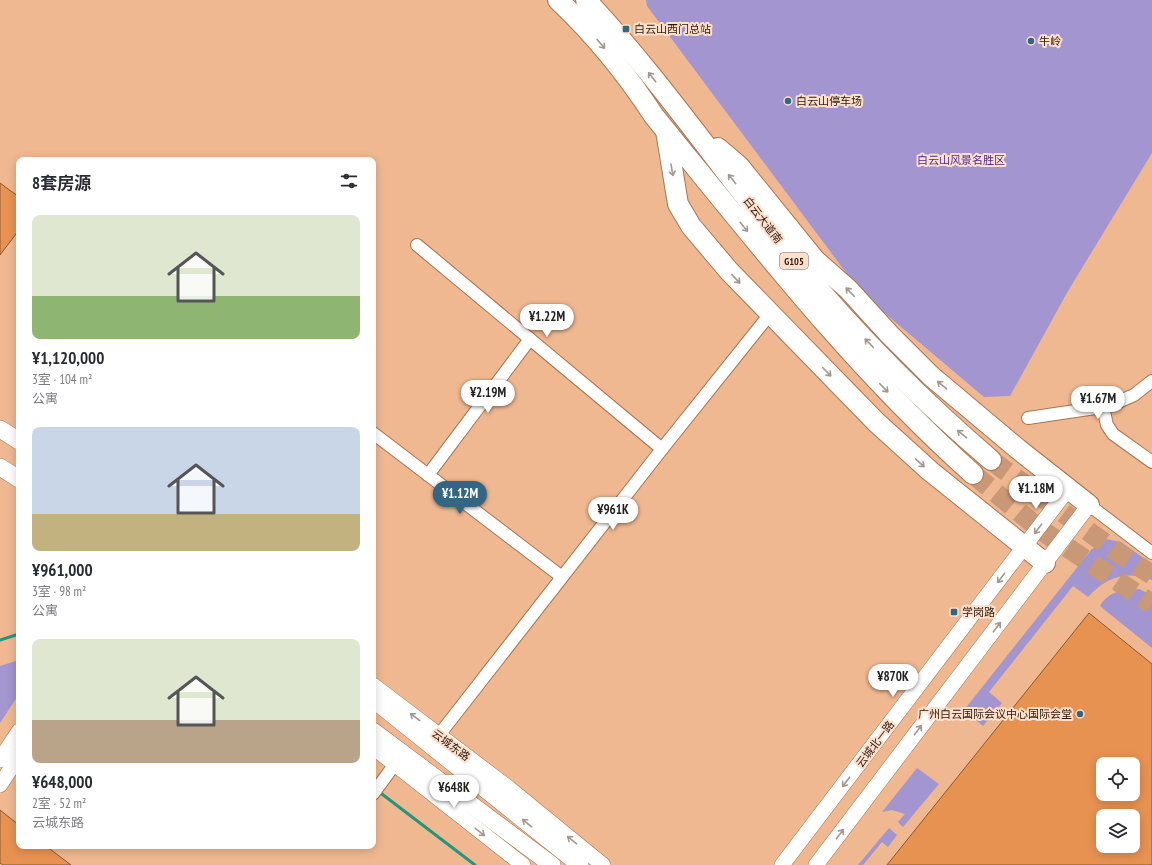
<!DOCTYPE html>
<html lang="zh">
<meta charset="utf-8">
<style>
body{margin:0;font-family:"PT Sans Narrow","Noto Sans SC",sans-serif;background:#f7f7f7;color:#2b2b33;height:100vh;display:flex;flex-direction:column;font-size:15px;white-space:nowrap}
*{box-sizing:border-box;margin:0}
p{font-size:13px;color:#7c7c81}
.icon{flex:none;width:22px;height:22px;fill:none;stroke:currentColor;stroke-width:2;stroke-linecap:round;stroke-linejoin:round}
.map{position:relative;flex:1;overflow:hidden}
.side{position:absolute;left:16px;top:157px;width:360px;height:692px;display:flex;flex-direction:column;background:#fff;border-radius:8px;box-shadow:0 2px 10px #0003}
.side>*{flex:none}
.tools{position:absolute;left:1096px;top:757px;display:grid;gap:8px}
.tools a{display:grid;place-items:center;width:44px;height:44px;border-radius:8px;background:#fff;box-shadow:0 2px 10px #0003;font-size:20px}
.price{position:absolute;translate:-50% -34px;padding:0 9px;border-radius:14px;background:#fff;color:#222;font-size:13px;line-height:26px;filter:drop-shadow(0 1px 2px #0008)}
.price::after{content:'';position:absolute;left:50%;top:24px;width:12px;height:9px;margin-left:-6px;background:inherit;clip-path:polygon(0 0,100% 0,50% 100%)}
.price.current{background:#326682;color:#fff}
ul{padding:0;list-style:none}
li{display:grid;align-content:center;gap:8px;height:212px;padding:0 16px}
li span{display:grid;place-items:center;height:124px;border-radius:8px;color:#555}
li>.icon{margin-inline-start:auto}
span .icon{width:72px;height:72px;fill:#fffc;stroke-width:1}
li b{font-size:17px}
h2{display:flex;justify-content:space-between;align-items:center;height:48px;padding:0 16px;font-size:17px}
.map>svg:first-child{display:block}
.green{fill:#a395cf}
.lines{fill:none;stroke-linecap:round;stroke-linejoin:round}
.stream{stroke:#24967f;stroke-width:3}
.building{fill:#e89252;stroke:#895834;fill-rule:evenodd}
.trunk-tunnel{stroke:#c99876;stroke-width:20;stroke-dasharray:20 10;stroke-linecap:butt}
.minor-casing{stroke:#a97551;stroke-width:14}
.tertiary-casing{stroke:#a97551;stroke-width:16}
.secondary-casing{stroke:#a97551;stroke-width:18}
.trunk-casing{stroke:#a97551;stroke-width:22}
.minor{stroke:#fff;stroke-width:12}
.tertiary{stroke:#fff;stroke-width:15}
.secondary{stroke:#fff;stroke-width:17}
.trunk{stroke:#fff;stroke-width:20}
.oneway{stroke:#a19891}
.poi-dot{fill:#326682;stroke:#fcdfcc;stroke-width:1.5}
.labels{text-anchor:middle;stroke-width:4;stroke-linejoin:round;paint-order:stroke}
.shield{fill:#fcdfcc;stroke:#6c5544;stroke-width:1}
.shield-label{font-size:10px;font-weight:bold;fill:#2e1a0a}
.poi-label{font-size:11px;fill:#2e1a0a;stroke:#fcdfcc;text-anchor:start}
.park-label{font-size:11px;fill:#512991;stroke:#fcdfcc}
.street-label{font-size:11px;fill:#2e1a0a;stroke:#fcdfcc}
</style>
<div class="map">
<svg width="1152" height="865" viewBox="0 0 1152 865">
<rect width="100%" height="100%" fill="#f0b891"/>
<!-- green -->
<g class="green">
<polygon points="646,0 1152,0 1152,153 1068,291 1010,396 984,397 862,294 647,6"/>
<path d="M1106 539 1121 542 1152 564V580C1125 570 1107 577 1088 597L1073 586 989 692 1002 703 983 726 964 710 1091 550Z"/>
<path d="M1139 589 1152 595V648L1100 606C1108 591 1123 590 1139 589Z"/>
<polygon points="19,660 19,694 0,723 0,666"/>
<polygon points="917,768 939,784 903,827 898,822 905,814 892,810 882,812"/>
<polygon points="889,828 897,835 888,847 882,842 863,865 858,865"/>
</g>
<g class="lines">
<!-- stream -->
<g class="stream">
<polyline points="0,640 19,634"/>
<polyline points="378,791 475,865"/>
</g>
</g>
<!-- building -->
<g class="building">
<polygon points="0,183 19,197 19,230 0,255"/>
<path d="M1089 613 1152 664V865H887ZM1103 764H1133V794H1103ZM1103 816H1133V846H1103Z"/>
<polygon points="0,810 19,825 19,846 46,846 71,865 3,865 0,863"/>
</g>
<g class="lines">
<!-- trunk-tunnel -->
<g class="trunk-tunnel">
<polyline points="991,460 1114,550 1152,575"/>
<polyline points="973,474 1041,530 1152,604"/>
</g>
<!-- minor casing -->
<g class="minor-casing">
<g id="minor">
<polyline points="417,245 662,449"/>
<polyline points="1103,407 1107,425 1113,434 1152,462"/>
<polyline points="1028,418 1109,406 1134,395 1152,381"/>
<polyline points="373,433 562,577"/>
<polyline points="428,475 530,339"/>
<polyline points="1089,505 1152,553"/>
<polyline points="439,735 662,449 770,314"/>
<polyline points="373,794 395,764"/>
</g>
</g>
<!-- tertiary casing -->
<g class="tertiary-casing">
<g id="tertiary">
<polyline points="373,685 510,789 603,865"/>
<polyline points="373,747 523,865"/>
<polyline points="0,760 19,731"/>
<polyline points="0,785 19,756"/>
<polyline points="782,865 1068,489"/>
<polyline points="816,865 1089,505"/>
</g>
</g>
<!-- secondary casing -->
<g class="secondary-casing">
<g id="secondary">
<polyline points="0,429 19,441"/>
<polyline points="0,467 19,479"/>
<polyline points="373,699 580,865"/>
<polyline points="373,731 552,865"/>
</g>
</g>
<!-- trunk casing -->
<g class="trunk-casing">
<g id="trunk">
<path d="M558 0C595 35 626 73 654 116 755 240 853 367 973 474"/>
<path d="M586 0C646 64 697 135 751 204 766 224 781 245 798 265 857 335 922 401 991 460"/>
<polyline points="666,131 678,204 691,226 729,271 876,422 930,471 1045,563"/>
<polyline points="718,148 739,166 815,260 848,289 889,334 931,376 1018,449 1089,505"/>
</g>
</g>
<!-- minor -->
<use href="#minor" class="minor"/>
<!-- tertiary -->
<use href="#tertiary" class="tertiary"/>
<!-- secondary -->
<use href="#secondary" class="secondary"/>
<!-- trunk -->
<use href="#trunk" class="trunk"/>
</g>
<!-- one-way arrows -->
<defs><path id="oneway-shaft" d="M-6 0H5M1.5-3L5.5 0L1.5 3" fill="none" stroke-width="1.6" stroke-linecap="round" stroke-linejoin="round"/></defs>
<g class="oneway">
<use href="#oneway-shaft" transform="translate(601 44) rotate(50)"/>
<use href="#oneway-shaft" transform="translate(652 77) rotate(-128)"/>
<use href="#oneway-shaft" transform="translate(672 170) rotate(80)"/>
<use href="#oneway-shaft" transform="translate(732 179) rotate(-128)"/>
<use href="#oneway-shaft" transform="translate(744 227) rotate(51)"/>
<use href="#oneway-shaft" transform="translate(736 279) rotate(47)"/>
<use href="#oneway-shaft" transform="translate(850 292) rotate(-134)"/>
<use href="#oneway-shaft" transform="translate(869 343) rotate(-134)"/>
<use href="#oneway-shaft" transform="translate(827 372) rotate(46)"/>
<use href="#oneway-shaft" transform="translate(942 385) rotate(-140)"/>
<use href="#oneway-shaft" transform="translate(884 388) rotate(46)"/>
<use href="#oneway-shaft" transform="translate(962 434) rotate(-140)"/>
<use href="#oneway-shaft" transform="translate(920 463) rotate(43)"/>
<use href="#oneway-shaft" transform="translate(1038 529) rotate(127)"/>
<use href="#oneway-shaft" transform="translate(1001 578) rotate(127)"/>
<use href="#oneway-shaft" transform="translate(997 627) rotate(-53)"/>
<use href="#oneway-shaft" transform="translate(415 717) rotate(-143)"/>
<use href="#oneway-shaft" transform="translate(918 730) rotate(-53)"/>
<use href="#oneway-shaft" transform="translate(846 782) rotate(127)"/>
<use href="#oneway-shaft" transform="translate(527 823) rotate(-141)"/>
<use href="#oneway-shaft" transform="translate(480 832) rotate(38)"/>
<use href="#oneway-shaft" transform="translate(840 834) rotate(-53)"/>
<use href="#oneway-shaft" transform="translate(572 840) rotate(-141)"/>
</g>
<!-- markers -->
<g class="poi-dot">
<rect x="622" y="25" width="8" height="8" rx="2"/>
<circle cx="1031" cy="41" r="4"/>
<circle cx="788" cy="101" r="4"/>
<rect x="950" y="608" width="8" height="8" rx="2"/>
<circle cx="1080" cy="714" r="4"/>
</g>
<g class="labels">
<!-- shield labels -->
<rect class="shield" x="780" y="253" width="28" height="16" rx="3"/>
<g class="shield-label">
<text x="794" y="265">G105</text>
</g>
<!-- poi labels -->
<g class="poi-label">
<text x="634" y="33">白云山西门总站</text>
<text x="1039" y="45">牛岭</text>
<text x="796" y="105">白云山停车场</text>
<text x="962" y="616">学岗路</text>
<text x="1072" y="718" text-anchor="end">广州白云国际会议中心国际会堂</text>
</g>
<!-- park labels -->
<g class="park-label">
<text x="961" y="164">白云山风景名胜区</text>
</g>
<!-- street labels -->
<g class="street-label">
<text transform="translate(763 220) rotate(52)" y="4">白云大道南</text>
<text transform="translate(875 744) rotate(-53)" y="4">云城北一路</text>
<text transform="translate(451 745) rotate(37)" y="4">云城东路</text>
</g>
</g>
</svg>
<div class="tools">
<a><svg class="icon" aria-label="locate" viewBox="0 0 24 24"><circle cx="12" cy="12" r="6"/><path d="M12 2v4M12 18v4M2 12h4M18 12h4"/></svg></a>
<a><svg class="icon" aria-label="layers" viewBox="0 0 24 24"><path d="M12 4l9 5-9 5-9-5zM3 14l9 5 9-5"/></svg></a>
</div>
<b class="price" style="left:547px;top:338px">¥1.22M</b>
<b class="price" style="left:488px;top:414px">¥2.19M</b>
<b class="price" style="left:1098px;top:420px">¥1.67M</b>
<b class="price" style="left:1036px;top:510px">¥1.18M</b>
<b class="price current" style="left:460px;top:515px">¥1.12M</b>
<b class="price" style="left:613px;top:531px">¥961K</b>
<b class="price" style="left:893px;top:698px">¥870K</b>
<b class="price" style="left:454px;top:809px">¥648K</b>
<section class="side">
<h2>8套房源<svg class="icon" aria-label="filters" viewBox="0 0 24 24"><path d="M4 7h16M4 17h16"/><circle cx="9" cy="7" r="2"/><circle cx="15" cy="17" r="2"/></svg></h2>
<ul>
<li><span style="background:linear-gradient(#dfe7d0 65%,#8fb573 0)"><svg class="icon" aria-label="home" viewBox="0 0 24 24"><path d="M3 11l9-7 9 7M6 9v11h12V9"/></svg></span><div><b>¥1,120,000</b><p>3室 · 104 m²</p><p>公寓</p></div></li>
<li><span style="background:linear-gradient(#c9d6e8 70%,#c2b280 0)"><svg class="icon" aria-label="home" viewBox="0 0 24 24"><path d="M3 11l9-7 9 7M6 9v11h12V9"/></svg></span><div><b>¥961,000</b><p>3室 · 98 m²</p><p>公寓</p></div></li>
<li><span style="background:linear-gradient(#dfe7d0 65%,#b9a48a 0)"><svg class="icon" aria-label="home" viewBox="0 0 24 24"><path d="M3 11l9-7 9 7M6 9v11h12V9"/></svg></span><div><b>¥648,000</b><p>2室 · 52 m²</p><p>云城东路</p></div></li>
</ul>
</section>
</div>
